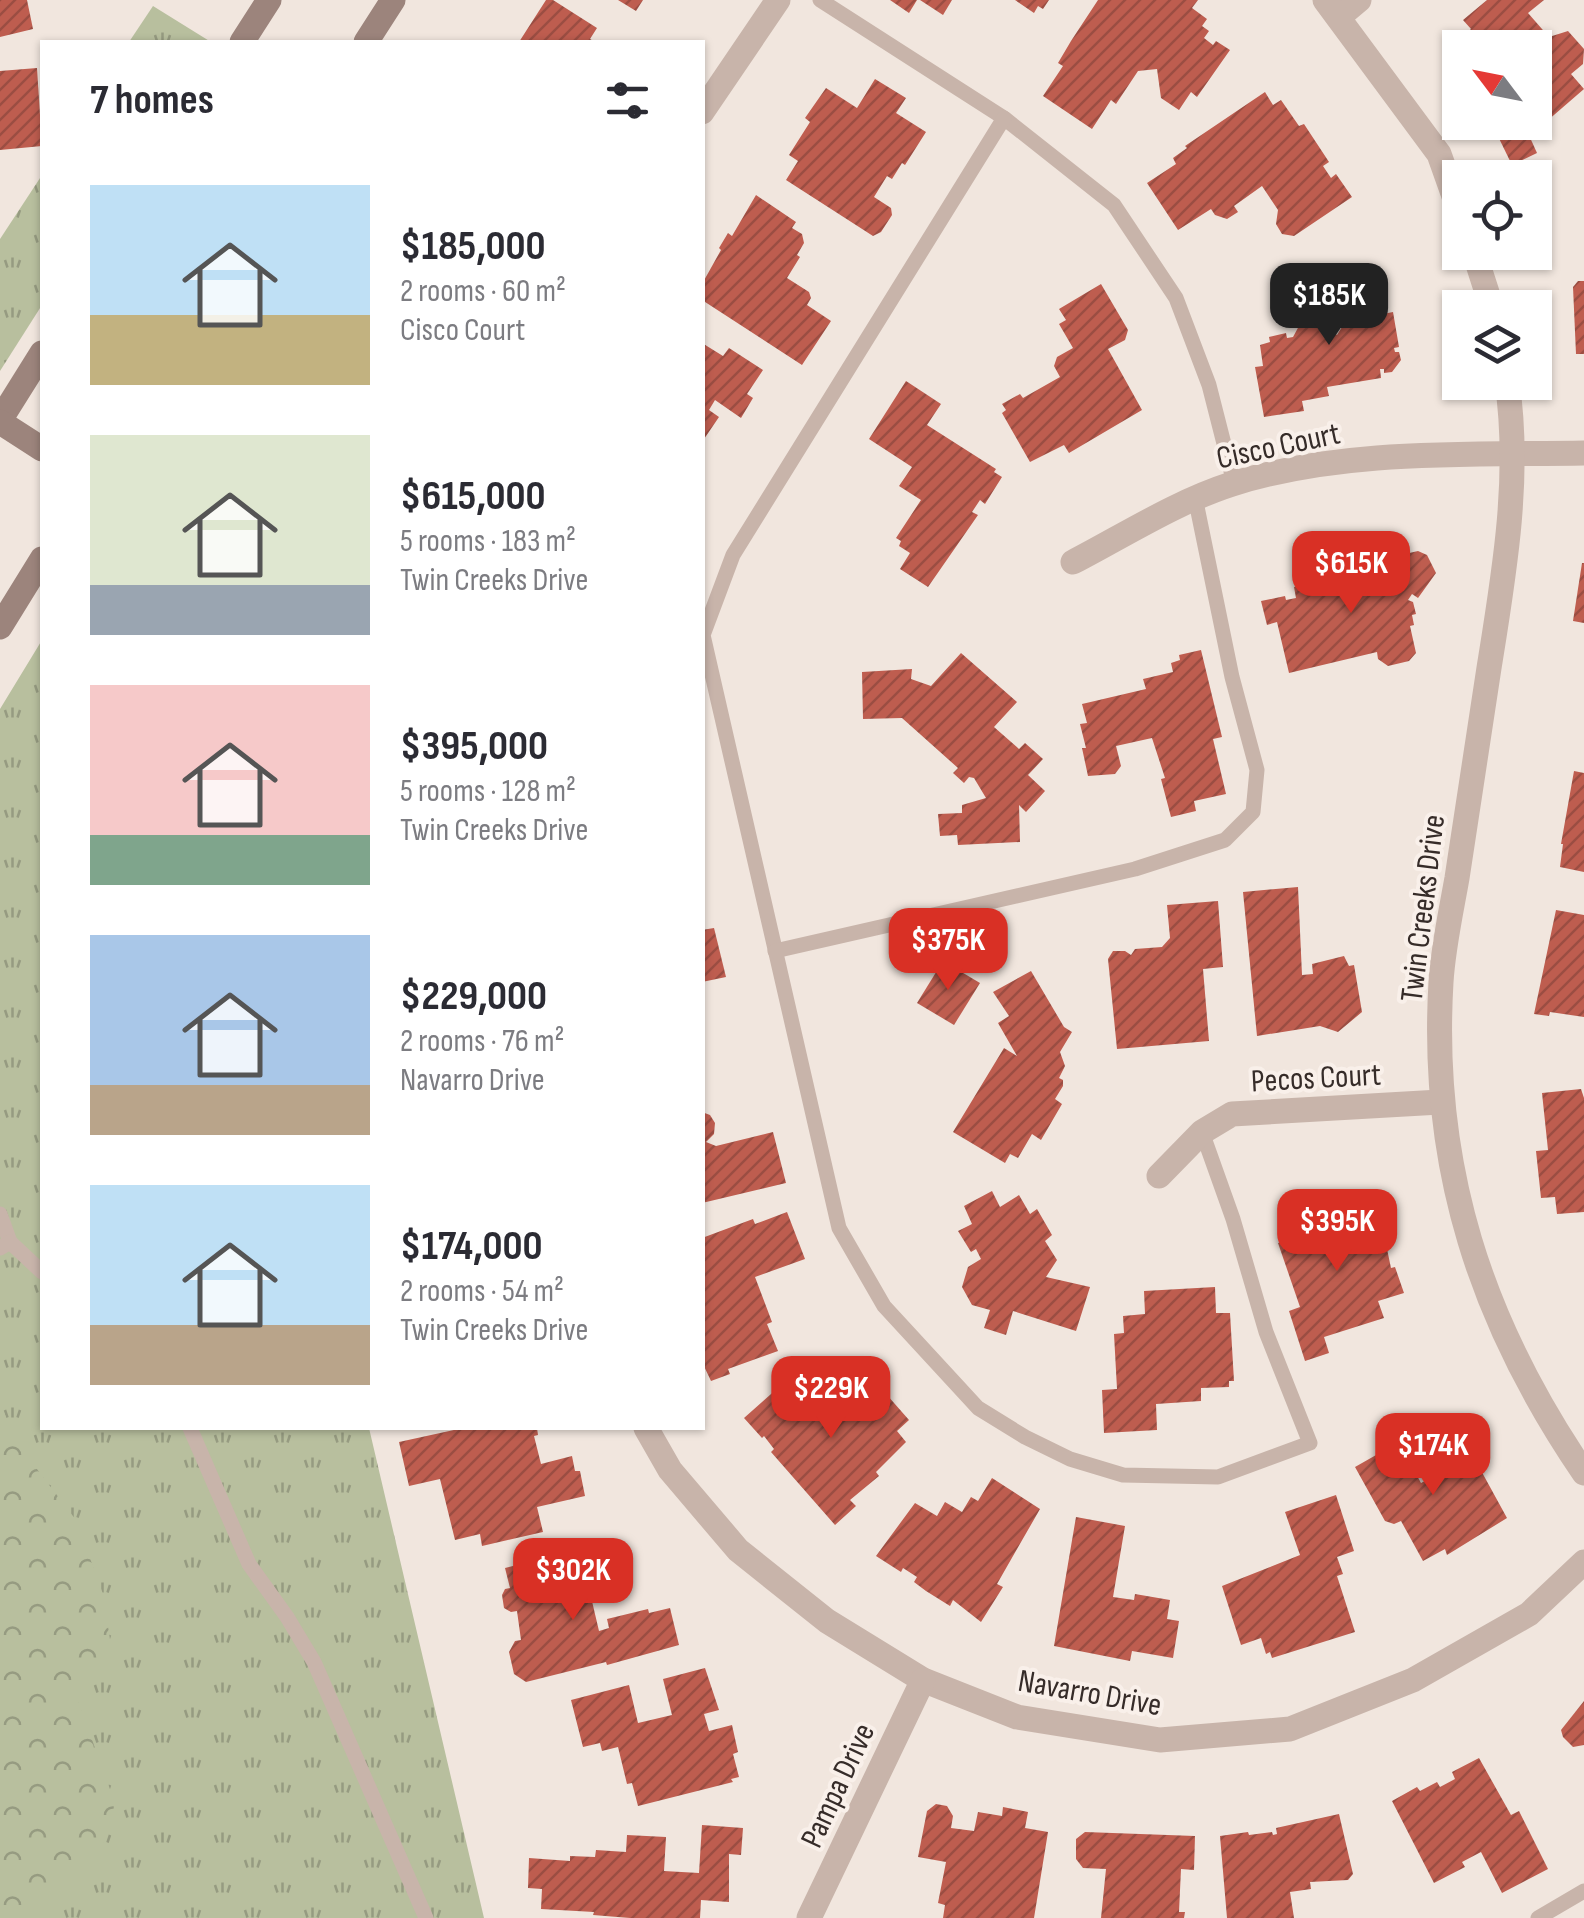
<!DOCTYPE html>
<meta charset="utf-8">
<style>
body{margin:0;font-family:"Sofia Sans Condensed",sans-serif;background:#f7f7f7;color:#2b2b33;height:100vh;display:flex;flex-direction:column;font-size:38px;white-space:nowrap}
*{box-sizing:border-box;margin:0}
p{font-size:32px;color:#7c7c81}
.icon{flex:none;width:55px;height:55px;fill:none;stroke:currentColor;stroke-width:2;stroke-linecap:round;stroke-linejoin:round}
.map{position:relative;flex:1;overflow:hidden}
.side{position:absolute;left:40px;top:40px;width:665px;height:1390px;display:flex;flex-direction:column;background:#fff;border-radius:0px;box-shadow:0 2px 8px #0004}
.side>*{flex:none}
.needle{width:65px;rotate:302deg}
.fabs{position:absolute;left:1442px;top:30px;display:grid;gap:20px}
.fabs a{display:grid;place-items:center;width:110px;height:110px;border-radius:0px;background:#fff;box-shadow:0 2px 8px #0004;font-size:50px}
.price{position:absolute;translate:-50% -85px;padding:0 22px;border-radius:20px;background:#d93025;color:#fff;font-size:32px;line-height:65px;filter:drop-shadow(0 2px 5px #0008)}
.price::after{content:'';position:absolute;left:50%;top:60px;width:30px;height:22px;margin-left:-15px;background:inherit;clip-path:polygon(0 0,100% 0,50% 100%)}
.price.selected{background:#222;color:#fff}
ul{padding:0;list-style:none}
li{display:flex;align-items:center;gap:30px;height:250px;padding:0 50px}
li span{display:grid;place-items:center;flex:none;width:280px;height:200px;border-radius:0px;color:#555}
li>.icon{margin-inline-start:auto}
span .icon{width:120px;height:120px;fill:#fffc;stroke-width:1}
li b{font-size:42px}
h2{display:flex;justify-content:space-between;align-items:center;height:120px;padding:0 50px;font-size:42px}
.map>svg:first-child{display:block}
.grass{fill:url(#grass-tufts)}
.forest{fill:url(#forest-crowns)}
.building{fill:url(#building-hatch)}
.lines{fill:none;stroke-linecap:round;stroke-linejoin:round}
.service{stroke:#c8b4aa;stroke-width:15}
.minor{stroke:#c8b4aa;stroke-width:25}
.tertiary{stroke:#c8b4aa;stroke-width:25}
.secondary{stroke:#9c847c;stroke-width:25}
.labels{text-anchor:middle;stroke-width:8;stroke-linejoin:round;paint-order:stroke}
.street-label{font-size:32px;fill:#362c29;stroke:#f9f0ea}
</style>
<div class="map">
<svg width="1584" height="1918" viewBox="0 0 1584 1918">
<defs>
<pattern id="grass-tufts" width="24" height="20" patternUnits="userSpaceOnUse" patternTransform="scale(2.5)"><rect width="24" height="20" fill="#b8bf9e"/><path d="M3 7l-1-3M5 7V3M7 7l1-3M15 17l-1-3M17 17v-4M19 17l1-3" fill="none" stroke="#969b81"/></pattern>
<pattern id="forest-crowns" width="20" height="18" patternUnits="userSpaceOnUse" patternTransform="scale(2.5)"><rect width="20" height="18" fill="#b8bf9e"/><path d="M2 6a3 3 0 1 1 6 0M12 15a3 3 0 1 1 6 0" fill="none" stroke="#969b81"/></pattern>
<pattern id="building-hatch" width="6" height="6" patternUnits="userSpaceOnUse" patternTransform="scale(2.5)"><rect width="6" height="6" fill="#be5d4f"/><path d="M-1 1l2-2M0 6l6-6M5 7l2-2" fill="none" stroke="#9b4d42"/></pattern>
</defs>
<rect width="100%" height="100%" fill="#f1e6de"/>
<!-- grass -->
<g class="grass">
<polygon points="153,6 211,42 129,42"/>
<polygon points="42,175 42,305 0,371 0,239"/>
<polygon points="42,640 42,1428 369,1428 484,1918 0,1918 0,709"/>
</g>
<!-- forest -->
<polygon class="forest" points="0,1403 17,1443 76,1520 103,1594 111,1646 74,1690 115,1803 101,1853 35,1912 33,1918 0,1918"/>
<!-- building -->
<g class="building">
<polygon points="0,0 27,0 33,29 0,37"/>
<polygon points="546,0 553,0 597,28 590,39 595,42 519,42"/>
<polygon points="618,0 643,0 636,11"/>
<polygon points="890,0 917,0 909,13"/>
<polygon points="920,0 952,0 943,15"/>
<polygon points="1015,0 1049,0 1043,9 1038,6 1034,13"/>
<polygon points="1098,0 1198,0 1192,8 1207,19 1202,26 1209,31 1204,38 1213,45 1216,41 1230,50 1197,97 1191,92 1179,110 1161,98 1157,69 1138,71 1116,104 1111,100 1092,129 1043,96 1063,66 1058,63 1071,41"/>
<polygon points="1487,0 1544,0 1528,13 1549,37 1568,31 1584,49 1583,64 1571,74 1584,89 1547,121 1535,108 1535,48 1460,48 1460,51 1454,44 1471,29 1463,20"/>
<polygon points="37,68 42,146 0,150 0,71"/>
<polygon points="875,79 906,98 896,113 926,132 905,165 902,163 892,179 887,176 874,197 891,208 892,215 881,232 873,236 786,180 798,161 789,155 810,122 805,118 826,88 857,108"/>
<polygon points="1265,92 1273,105 1281,100 1299,126 1304,124 1329,162 1323,166 1331,178 1336,174 1352,197 1294,236 1282,234 1276,224 1278,210 1262,186 1234,206 1238,212 1227,219 1215,215 1211,209 1178,230 1147,183 1176,164 1173,158 1187,148 1185,146"/>
<polygon points="1491,122 1523,122 1537,153 1512,165"/>
<polygon points="756,195 796,222 792,228 802,234 804,243 797,255 800,257 787,278 809,292 811,298 807,305 831,321 802,365 702,300 702,284 721,250 719,248 728,233 732,236"/>
<polygon points="1369,263 1378,315 1393,312 1399,347 1394,348 1395,352 1399,352 1401,360 1392,372 1384,373 1384,369 1380,369 1381,378 1327,387 1329,396 1302,401 1304,411 1264,417 1255,367 1263,366 1260,345 1270,342 1269,337 1286,333 1287,338 1293,337 1299,326 1319,323 1337,335 1349,316 1348,305 1341,307 1328,298 1326,288 1321,285 1332,269"/>
<polygon points="1578,281 1584,281 1584,354 1576,354 1573,287"/>
<polygon points="1101,284 1128,330 1125,340 1108,349 1142,410 1069,453 1064,445 1030,462 1002,413 1006,410 1002,404 1020,394 1023,398 1060,377 1054,366 1057,357 1073,348 1059,324 1066,320 1059,309"/>
<polygon points="702,343 723,356 729,348 763,370 747,394 753,398 741,418 715,400 709,410 719,417 702,442"/>
<polygon points="906,381 941,404 927,425 996,469 994,472 1002,477 985,504 980,500 972,512 978,515 928,587 900,569 910,553 899,546 901,541 896,538 921,500 899,486 912,467 869,439"/>
<polygon points="1418,551 1427,555 1436,573 1418,598 1412,594 1408,600 1413,602 1416,614 1412,615 1414,625 1410,626 1416,653 1409,661 1388,666 1378,659 1377,652 1289,673 1277,622 1267,625 1261,601 1285,596 1286,600 1296,598 1294,587 1324,579 1326,586 1334,584 1333,576 1388,563 1391,576 1410,572 1405,554"/>
<polygon points="1582,563 1584,563 1584,623 1573,621"/>
<polygon points="1201,650 1222,737 1213,739 1226,794 1194,801 1196,811 1171,817 1161,779 1165,778 1152,738 1116,746 1121,766 1115,774 1088,776 1082,748 1086,748 1080,724 1087,723 1082,704 1146,689 1143,679 1173,672 1171,663 1180,660 1179,655"/>
<polygon points="961,653 1017,702 994,727 1019,749 1025,743 1043,759 1028,775 1045,791 1026,812 1019,805 1020,842 958,845 957,835 940,836 938,814 962,813 962,805 986,798 974,778 969,777 964,783 953,773 958,768 902,718 863,719 862,672 912,669 911,679 931,686"/>
<polygon points="1574,771 1584,773 1584,872 1560,867 1563,844 1561,844"/>
<polygon points="1298,887 1302,975 1313,974 1312,964 1344,956 1349,966 1354,965 1362,1012 1338,1032 1320,1026 1257,1036 1243,892"/>
<polygon points="1218,901 1223,967 1203,969 1209,1041 1117,1049 1108,959 1113,951 1125,951 1131,955 1135,949 1162,947 1170,938 1167,905"/>
<polygon points="1556,910 1584,915 1584,1017 1550,1012 1549,1016 1534,1014"/>
<polygon points="714,928 726,977 702,982 702,930"/>
<polygon points="943,961 980,983 954,1025 917,1003"/>
<polygon points="1031,971 1064,1027 1072,1032 1060,1052 1065,1066 1059,1078 1063,1080 1063,1086 1055,1099 1062,1104 1041,1140 1032,1134 1018,1158 1010,1154 1005,1163 953,1132 1004,1048 1017,1056 998,1023 1009,1016 993,992"/>
<polygon points="1581,1089 1584,1098 1584,1212 1557,1214 1555,1197 1541,1198 1536,1151 1548,1150 1542,1093"/>
<polygon points="702,1112 710,1115 715,1123 714,1134 706,1142 716,1146 773,1132 786,1183 702,1203"/>
<polygon points="992,1191 1000,1207 1019,1195 1030,1214 1037,1209 1052,1235 1045,1241 1057,1260 1046,1277 1090,1287 1076,1331 1013,1311 1006,1335 984,1328 990,1310 972,1305 962,1287 968,1267 981,1259 976,1249 971,1252 958,1231 972,1224 964,1206"/>
<polygon points="1339,1196 1343,1210 1348,1209 1360,1216 1362,1222 1380,1216 1391,1268 1395,1267 1404,1293 1378,1301 1384,1318 1324,1337 1329,1353 1305,1361 1289,1311 1300,1307 1278,1243 1291,1239 1287,1225 1315,1216 1311,1205"/>
<polygon points="787,1212 805,1259 755,1277 772,1322 767,1324 778,1351 728,1369 730,1374 711,1381 702,1362 702,1238 753,1219 755,1224"/>
<polygon points="1215,1287 1216,1313 1230,1313 1234,1381 1229,1381 1229,1387 1201,1388 1201,1401 1156,1404 1157,1430 1104,1433 1102,1390 1117,1389 1114,1334 1124,1333 1123,1316 1145,1314 1144,1291"/>
<polygon points="872,1378 909,1420 897,1431 906,1442 876,1472 879,1476 850,1500 856,1506 835,1525 771,1452 774,1449 764,1436 762,1438 744,1418 788,1379 815,1405 824,1397 845,1401"/>
<polygon points="463,1428 537,1428 538,1435 534,1436 541,1464 572,1456 575,1471 580,1471 585,1496 537,1507 543,1532 482,1546 480,1534 455,1540 440,1479 409,1486 399,1442"/>
<polygon points="1454,1440 1467,1445 1507,1518 1447,1555 1445,1549 1423,1561 1401,1521 1394,1524 1385,1521 1355,1467 1399,1442 1421,1483 1444,1471 1439,1462 1442,1447"/>
<polygon points="992,1478 1040,1509 997,1584 1003,1587 981,1622 953,1600 950,1606 926,1591 914,1582 917,1577 903,1568 901,1572 876,1556 915,1503 937,1516 945,1502 962,1512 971,1497 978,1501"/>
<polygon points="1336,1495 1354,1551 1337,1557 1343,1574 1337,1576 1355,1632 1272,1658 1270,1652 1266,1654 1261,1638 1241,1645 1222,1586 1300,1555 1285,1512"/>
<polygon points="1076,1517 1125,1526 1113,1597 1134,1600 1135,1594 1170,1600 1167,1619 1179,1621 1173,1658 1132,1651 1130,1661 1054,1646"/>
<polygon points="571,1551 579,1582 587,1580 599,1631 609,1628 607,1619 648,1609 649,1613 670,1608 679,1645 607,1665 606,1662 526,1682 514,1674 509,1652 515,1641 521,1640 517,1611 511,1612 504,1608 502,1595 505,1589 510,1588 505,1568"/>
<polygon points="705,1668 719,1710 704,1714 709,1731 732,1725 738,1752 733,1754 739,1777 731,1779 733,1782 638,1806 632,1783 627,1784 618,1747 602,1751 600,1743 583,1747 571,1700 629,1685 638,1723 672,1715 663,1679"/>
<polygon points="1584,1701 1584,1745 1573,1747 1563,1737 1561,1730"/>
<polygon points="1479,1758 1511,1815 1519,1811 1548,1869 1502,1893 1481,1852 1462,1862 1465,1867 1434,1883 1392,1801 1417,1787 1420,1791 1437,1782 1440,1787 1455,1779 1452,1772"/>
<polygon points="936,1804 947,1806 953,1816 951,1828 974,1831 978,1812 1002,1816 1003,1807 1028,1812 1025,1828 1048,1832 1034,1918 943,1918 945,1905 938,1903 946,1862 918,1857 927,1811"/>
<polygon points="1339,1814 1353,1874 1348,1880 1310,1882 1311,1889 1290,1892 1294,1918 1227,1918 1220,1836 1248,1832 1249,1835 1272,1832 1273,1835 1277,1834 1276,1828"/>
<polygon points="702,1825 743,1828 741,1855 729,1854 729,1902 701,1900 700,1918 630,1918 593,1915 594,1912 541,1909 542,1889 528,1888 529,1858 570,1861 570,1856 595,1857 596,1850 626,1852 627,1835 666,1837 664,1871 699,1873"/>
<polygon points="1085,1832 1195,1836 1194,1870 1181,1869 1179,1912 1185,1912 1184,1918 1101,1918 1106,1869 1083,1868 1076,1859 1076,1839"/>
</g>
<g class="lines">
<!-- service -->
<g class="service">
<polyline points="820,0 1004,118 1114,205 1176,298 1209,385 1234,483"/>
<polyline points="1004,118 733,555 703,635 839,1228 884,1306 978,1408 1025,1437 1070,1459 1123,1475 1218,1477 1310,1443 1266,1332 1233,1219 1202,1132"/>
<polyline points="775,951 1135,869 1225,840 1253,812 1257,770 1232,677 1195,497"/>
<polyline points="0,1214 10,1242"/>
<polyline points="0,1248 10,1242 42,1272"/>
<polyline points="190,1428 249,1564 287,1617 314,1662 426,1918"/>
<polyline points="1538,1918 1584,1891"/>
</g>
<!-- minor -->
<g class="minor">
<polyline points="1340,16 1359,0"/>
<polyline points="702,112 778,0"/>
<path d="M1073 562C1125 535 1176 502 1232 484 1343 449 1469 455 1584 453"/>
<polyline points="1159,1176 1202,1132 1232,1114 1440,1102"/>
<polyline points="646,1428 670,1470 738,1550 827,1621 923,1680 1017,1717 1160,1740 1290,1729 1413,1680 1529,1614 1584,1562"/>
<polyline points="809,1918 923,1680"/>
</g>
<!-- tertiary -->
<g class="tertiary">
<polyline points="1325,0 1439,154 1460,213"/>
<polyline points="1474,252 1492,308"/>
<path d="M1507 382C1521 476 1504 575 1489 668 1478 738 1467 808 1457 878 1451 912 1443 948 1441 982 1430 1167 1481 1322 1584 1473"/>
</g>
<!-- secondary -->
<g class="secondary">
<polyline points="242,42 269,0"/>
<polyline points="366,42 393,0"/>
<polyline points="0,420 42,353"/>
<polyline points="0,422 42,449"/>
<polyline points="0,627 42,559"/>
</g>
</g>
<g class="labels">
<!-- street labels -->
<g class="street-label">
<text transform="translate(1278 445) rotate(-12)" y="11">Cisco Court</text>
<text transform="translate(1422 908) rotate(-83)" y="11">Twin Creeks Drive</text>
<text transform="translate(1316 1077) rotate(-3)" y="11">Pecos Court</text>
<text transform="translate(1090 1692) rotate(10)" y="11">Navarro Drive</text>
<text transform="translate(837 1785) rotate(-65)" y="11">Pampa Drive</text>
</g>
</g>
</svg>
<div class="fabs">
<a><svg class="needle" viewBox="-14 -14 28 28"><path d="M0-13l5 13h-10z" fill="#e53935"/><path d="M0 13l5-13h-10z" fill="#7c7c81"/></svg></a>
<a><svg class="icon" aria-label="locate" viewBox="0 0 24 24"><circle cx="12" cy="12" r="6"/><path d="M12 2v4M12 18v4M2 12h4M18 12h4"/></svg></a>
<a><svg class="icon" aria-label="layers" viewBox="0 0 24 24"><path d="M12 4l9 5-9 5-9-5zM3 14l9 5 9-5"/></svg></a>
</div>
<b class="price selected" style="left:1329px;top:348px">$185K</b>
<b class="price" style="left:1351px;top:616px">$615K</b>
<b class="price" style="left:948px;top:993px">$375K</b>
<b class="price" style="left:1337px;top:1274px">$395K</b>
<b class="price" style="left:831px;top:1441px">$229K</b>
<b class="price" style="left:1433px;top:1498px">$174K</b>
<b class="price" style="left:573px;top:1623px">$302K</b>
<section class="side">
<h2>7 homes<svg class="icon" aria-label="filters" viewBox="0 0 24 24"><path d="M4 7h16M4 17h16"/><circle cx="9" cy="7" r="2"/><circle cx="15" cy="17" r="2"/></svg></h2>
<ul>
<li><span style="background:linear-gradient(#bfe0f5 65%,#c2b280 0)"><svg class="icon" aria-label="home" viewBox="0 0 24 24"><path d="M3 11l9-7 9 7M6 9v11h12V9"/></svg></span><div><b>$185,000</b><p>2 rooms · 60 m²</p><p>Cisco Court</p></div></li>
<li><span style="background:linear-gradient(#dfe7d0 75%,#9aa5b1 0)"><svg class="icon" aria-label="home" viewBox="0 0 24 24"><path d="M3 11l9-7 9 7M6 9v11h12V9"/></svg></span><div><b>$615,000</b><p>5 rooms · 183 m²</p><p>Twin Creeks Drive</p></div></li>
<li><span style="background:linear-gradient(#f6c9c9 75%,#7fa58c 0)"><svg class="icon" aria-label="home" viewBox="0 0 24 24"><path d="M3 11l9-7 9 7M6 9v11h12V9"/></svg></span><div><b>$395,000</b><p>5 rooms · 128 m²</p><p>Twin Creeks Drive</p></div></li>
<li><span style="background:linear-gradient(#a9c7e8 75%,#b9a48a 0)"><svg class="icon" aria-label="home" viewBox="0 0 24 24"><path d="M3 11l9-7 9 7M6 9v11h12V9"/></svg></span><div><b>$229,000</b><p>2 rooms · 76 m²</p><p>Navarro Drive</p></div></li>
<li><span style="background:linear-gradient(#bfe0f5 70%,#b9a48a 0)"><svg class="icon" aria-label="home" viewBox="0 0 24 24"><path d="M3 11l9-7 9 7M6 9v11h12V9"/></svg></span><div><b>$174,000</b><p>2 rooms · 54 m²</p><p>Twin Creeks Drive</p></div></li>
</ul>
</section>
</div>
